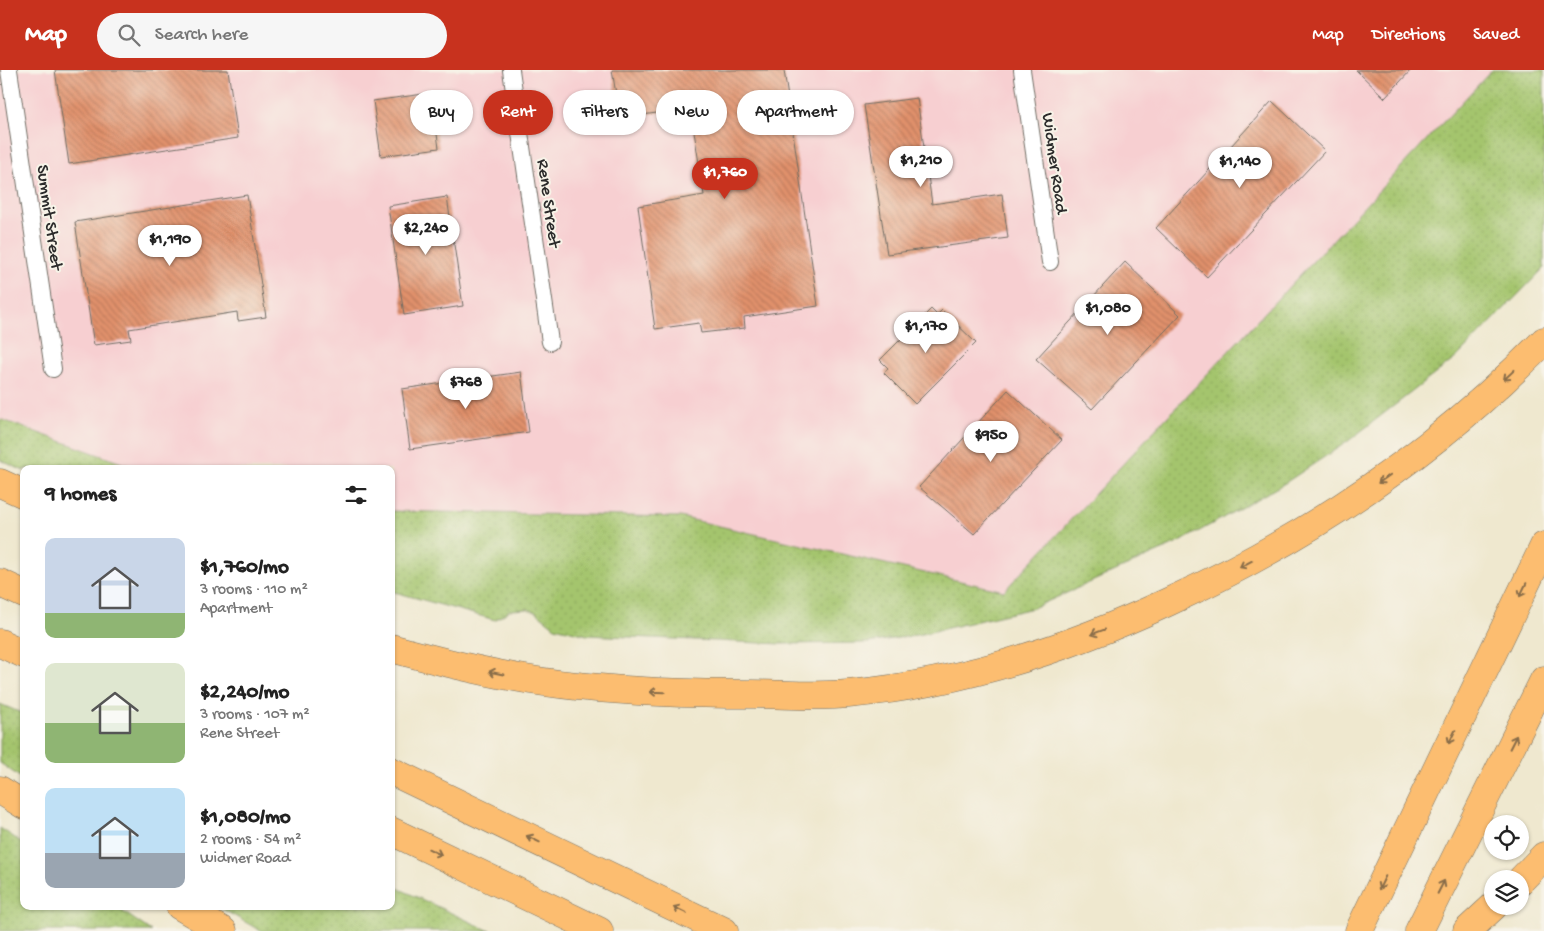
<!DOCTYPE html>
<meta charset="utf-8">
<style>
body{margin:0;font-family:"Gochi Hand",sans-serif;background:#f6f6f6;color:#222;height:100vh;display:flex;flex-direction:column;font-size:19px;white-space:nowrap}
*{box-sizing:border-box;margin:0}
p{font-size:16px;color:#767676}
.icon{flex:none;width:28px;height:28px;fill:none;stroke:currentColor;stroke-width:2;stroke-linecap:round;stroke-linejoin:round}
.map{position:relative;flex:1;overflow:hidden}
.sheet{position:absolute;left:20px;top:395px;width:375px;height:445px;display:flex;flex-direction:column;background:#fff;border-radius:10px;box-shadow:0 1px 4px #0004}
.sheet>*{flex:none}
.banner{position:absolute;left:410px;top:20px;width:475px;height:45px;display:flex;gap:10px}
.buttons{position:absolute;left:1484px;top:745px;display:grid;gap:10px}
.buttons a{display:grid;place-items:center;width:45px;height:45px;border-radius:50%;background:#fff;box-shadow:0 1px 4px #0004;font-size:25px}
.price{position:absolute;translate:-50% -42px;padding:0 11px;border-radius:18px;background:#fff;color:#222;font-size:16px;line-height:32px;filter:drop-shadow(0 1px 2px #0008)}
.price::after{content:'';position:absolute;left:50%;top:30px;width:15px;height:11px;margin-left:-8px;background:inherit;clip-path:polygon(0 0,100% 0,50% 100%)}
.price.on{background:#c8321e;color:#fff}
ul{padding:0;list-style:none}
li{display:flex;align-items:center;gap:15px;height:125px;padding:0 25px}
li span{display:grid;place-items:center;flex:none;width:140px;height:100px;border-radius:10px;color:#555}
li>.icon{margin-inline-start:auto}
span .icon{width:60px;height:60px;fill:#fffc;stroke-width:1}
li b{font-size:21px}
h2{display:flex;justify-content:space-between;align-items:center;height:60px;padding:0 25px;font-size:21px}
.pill{padding:0 18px;border-radius:22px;background:#fff;box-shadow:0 1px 4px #0004;font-size:18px;line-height:45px}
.pill.on{background:#c8321e;color:#fff}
header{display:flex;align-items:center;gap:30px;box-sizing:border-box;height:70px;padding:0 25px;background:#c8321e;color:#fff}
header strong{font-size:24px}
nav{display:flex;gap:28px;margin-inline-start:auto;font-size:18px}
.search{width:350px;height:45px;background:#f6f6f6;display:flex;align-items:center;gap:12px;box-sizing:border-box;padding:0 18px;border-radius:28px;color:#767676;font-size:19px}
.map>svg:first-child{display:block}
.built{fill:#f7cfd1}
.grass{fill:url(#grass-dots);stroke:#68784c}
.building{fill:url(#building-back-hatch)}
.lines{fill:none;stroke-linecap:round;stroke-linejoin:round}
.street-casing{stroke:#706d64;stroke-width:18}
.highway-casing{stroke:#706d64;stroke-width:29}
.street{stroke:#fff;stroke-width:16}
.highway{stroke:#fcbd6f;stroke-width:28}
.oneway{stroke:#896d4a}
.labels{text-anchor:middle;stroke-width:4;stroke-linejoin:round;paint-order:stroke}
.street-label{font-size:18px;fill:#2b2b2b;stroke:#f7f3e8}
</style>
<header>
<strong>Map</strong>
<div class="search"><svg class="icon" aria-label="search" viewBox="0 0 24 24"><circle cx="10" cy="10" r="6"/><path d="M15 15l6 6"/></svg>Search here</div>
<nav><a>Map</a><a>Directions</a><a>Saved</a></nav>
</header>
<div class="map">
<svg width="1544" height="861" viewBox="0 0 1544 861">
<defs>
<pattern id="grass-dots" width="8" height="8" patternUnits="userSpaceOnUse" patternTransform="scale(1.25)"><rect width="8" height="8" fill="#a4c56d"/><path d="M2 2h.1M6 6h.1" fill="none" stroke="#8da95f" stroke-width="1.8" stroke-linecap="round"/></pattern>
<pattern id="building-back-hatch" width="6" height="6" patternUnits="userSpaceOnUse" patternTransform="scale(1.25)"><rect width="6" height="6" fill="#e1916c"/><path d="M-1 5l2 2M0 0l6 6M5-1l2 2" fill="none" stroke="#b77759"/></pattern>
</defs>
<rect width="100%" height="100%" fill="#f7f3e8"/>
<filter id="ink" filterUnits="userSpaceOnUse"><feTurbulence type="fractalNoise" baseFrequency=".02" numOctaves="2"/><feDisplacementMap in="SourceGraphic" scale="10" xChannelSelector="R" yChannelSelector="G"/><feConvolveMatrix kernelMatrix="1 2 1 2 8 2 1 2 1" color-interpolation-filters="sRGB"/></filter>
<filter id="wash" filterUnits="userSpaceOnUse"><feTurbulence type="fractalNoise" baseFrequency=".0096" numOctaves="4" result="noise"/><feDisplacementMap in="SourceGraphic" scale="20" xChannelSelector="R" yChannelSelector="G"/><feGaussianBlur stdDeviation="1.12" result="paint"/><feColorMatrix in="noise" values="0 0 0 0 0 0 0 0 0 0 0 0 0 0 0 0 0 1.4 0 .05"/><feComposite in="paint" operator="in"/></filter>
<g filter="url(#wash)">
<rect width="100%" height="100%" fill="#efe8cf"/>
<!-- built -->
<polygon class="built" points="0,0 1492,0 1004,521 680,447 391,441 391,399 138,399 0,349"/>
<!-- grass -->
<g class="grass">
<polygon points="1492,0 1544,0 1544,198 1457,287 1347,372 1285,413 1178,473 1033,538 922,564 869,573 781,574 587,565 555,557 536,542 527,539 510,540 495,550 391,521 391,441 680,447 1004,521"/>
<polygon points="0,349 138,399 24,399 24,401 0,390"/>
<polygon points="0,634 24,644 24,710 0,693"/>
<polygon points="0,758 24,774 24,836 115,836 151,861 0,861"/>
<polygon points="391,815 490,861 261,861 217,836 391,836"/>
</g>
<g id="blocks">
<!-- building -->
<g class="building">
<polygon points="55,0 228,0 238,68 69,94"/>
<polygon points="612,0 784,0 818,236 744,247 745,258 701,263 699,253 655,259 638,136 704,125 692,49 667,52 664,42 620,48"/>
<polygon points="1356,0 1411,0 1385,28"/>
<polygon points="431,23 439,78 381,86 373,31"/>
<polygon points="917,28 932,134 1002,124 1008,168 887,184 864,35"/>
<polygon points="1272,31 1325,81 1207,207 1156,158"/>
<polygon points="247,125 266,247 238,251 237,242 129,259 131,270 94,275 75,152"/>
<polygon points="447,127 463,236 404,245 388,136"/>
<polygon points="1125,192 1180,245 1092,339 1036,289"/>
<polygon points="931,239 937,245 942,240 976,273 915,334 884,303 888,298 880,290"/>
<polygon points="521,302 529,362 410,379 402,319"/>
<polygon points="1008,320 1062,370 974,464 919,417"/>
</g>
</g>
</g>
<g filter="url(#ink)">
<use href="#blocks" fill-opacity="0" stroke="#706d64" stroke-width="1"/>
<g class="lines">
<!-- street casing -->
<g class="street-casing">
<g id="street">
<polyline points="9,0 53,299"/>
<polyline points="511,0 550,272"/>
<polyline points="1022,0 1050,192"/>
</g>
</g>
<!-- highway casing -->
<g class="highway-casing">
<g id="highway">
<polyline points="0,413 24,424"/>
<polyline points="0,513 24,524"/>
<polyline points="0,573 24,584"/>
<path d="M391 578C452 595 514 610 577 616 635 622 694 624 753 624 783 624 818 627 848 624 959 614 1067 579 1168 532 1310 467 1435 383 1544 271"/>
<polyline points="391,701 724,861"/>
<polyline points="0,720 24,735"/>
<polyline points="391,761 599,861"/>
<polyline points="1520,811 1544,786"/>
<polyline points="180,836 223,861"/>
<polyline points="1359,861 1544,476"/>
<polyline points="1419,861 1544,610"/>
<polyline points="1467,861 1494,836"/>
</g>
</g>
<!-- street -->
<use href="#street" class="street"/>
<!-- highway -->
<use href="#highway" class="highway"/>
</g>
<!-- one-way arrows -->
<defs><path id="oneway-shaft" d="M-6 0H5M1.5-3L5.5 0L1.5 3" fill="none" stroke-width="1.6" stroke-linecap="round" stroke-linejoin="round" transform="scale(1.25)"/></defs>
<g class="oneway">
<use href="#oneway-shaft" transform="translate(1509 305) rotate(137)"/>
<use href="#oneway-shaft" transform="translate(1384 409) rotate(145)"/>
<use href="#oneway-shaft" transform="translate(1246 494) rotate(152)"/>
<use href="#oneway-shaft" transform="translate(1523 520) rotate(116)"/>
<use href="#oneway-shaft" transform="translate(1098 562) rotate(160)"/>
<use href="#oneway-shaft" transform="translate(496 603) rotate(-169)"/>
<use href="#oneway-shaft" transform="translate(657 622) rotate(-178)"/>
<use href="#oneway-shaft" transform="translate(1452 667) rotate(116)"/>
<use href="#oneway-shaft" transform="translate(1513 672) rotate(-63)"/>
<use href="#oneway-shaft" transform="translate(533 769) rotate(-154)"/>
<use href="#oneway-shaft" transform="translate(435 782) rotate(26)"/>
<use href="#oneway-shaft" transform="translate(1382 813) rotate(116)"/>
<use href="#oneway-shaft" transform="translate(1441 817) rotate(-63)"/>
<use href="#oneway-shaft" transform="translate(680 840) rotate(-154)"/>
</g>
</g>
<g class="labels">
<!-- street labels -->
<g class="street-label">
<text transform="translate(1056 93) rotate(82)" y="6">Widmer Road</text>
<text transform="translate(550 133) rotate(82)" y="6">Rene Street</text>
<text transform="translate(51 147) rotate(82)" y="6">Summit Street</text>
</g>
</g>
</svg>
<div class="buttons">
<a><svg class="icon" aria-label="locate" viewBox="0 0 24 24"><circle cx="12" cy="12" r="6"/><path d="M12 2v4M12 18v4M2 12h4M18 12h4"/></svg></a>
<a><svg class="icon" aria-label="layers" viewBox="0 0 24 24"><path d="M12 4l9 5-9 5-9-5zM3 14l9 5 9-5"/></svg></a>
</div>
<b class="price" style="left:921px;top:118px">$1,210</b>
<b class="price" style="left:1240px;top:119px">$1,140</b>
<b class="price on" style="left:725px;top:130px">$1,760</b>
<b class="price" style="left:426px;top:186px">$2,240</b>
<b class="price" style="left:170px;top:197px">$1,190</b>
<b class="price" style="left:1108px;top:266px">$1,080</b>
<b class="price" style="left:926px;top:284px">$1,170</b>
<b class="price" style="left:466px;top:340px">$768</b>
<b class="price" style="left:991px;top:393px">$950</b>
<div class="banner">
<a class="pill">Buy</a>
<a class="pill on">Rent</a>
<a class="pill">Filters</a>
<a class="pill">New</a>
<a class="pill">Apartment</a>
</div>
<section class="sheet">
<h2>9 homes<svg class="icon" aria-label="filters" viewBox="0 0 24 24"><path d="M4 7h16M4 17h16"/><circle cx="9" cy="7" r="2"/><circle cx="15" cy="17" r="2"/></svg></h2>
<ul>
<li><span style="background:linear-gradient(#c9d6e8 75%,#8fb573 0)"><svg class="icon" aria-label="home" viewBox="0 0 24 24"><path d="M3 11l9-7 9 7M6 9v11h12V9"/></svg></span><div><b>$1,760/mo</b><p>3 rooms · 110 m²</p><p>Apartment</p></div></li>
<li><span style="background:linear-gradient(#dfe7d0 60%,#8fb573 0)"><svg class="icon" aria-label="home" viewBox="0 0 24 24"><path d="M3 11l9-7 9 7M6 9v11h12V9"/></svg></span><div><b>$2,240/mo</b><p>3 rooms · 107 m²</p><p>Rene Street</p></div></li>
<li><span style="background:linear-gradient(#bfe0f5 65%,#9aa5b1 0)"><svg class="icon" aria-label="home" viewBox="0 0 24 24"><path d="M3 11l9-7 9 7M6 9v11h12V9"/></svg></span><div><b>$1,080/mo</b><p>2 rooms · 54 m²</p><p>Widmer Road</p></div></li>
</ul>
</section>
</div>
